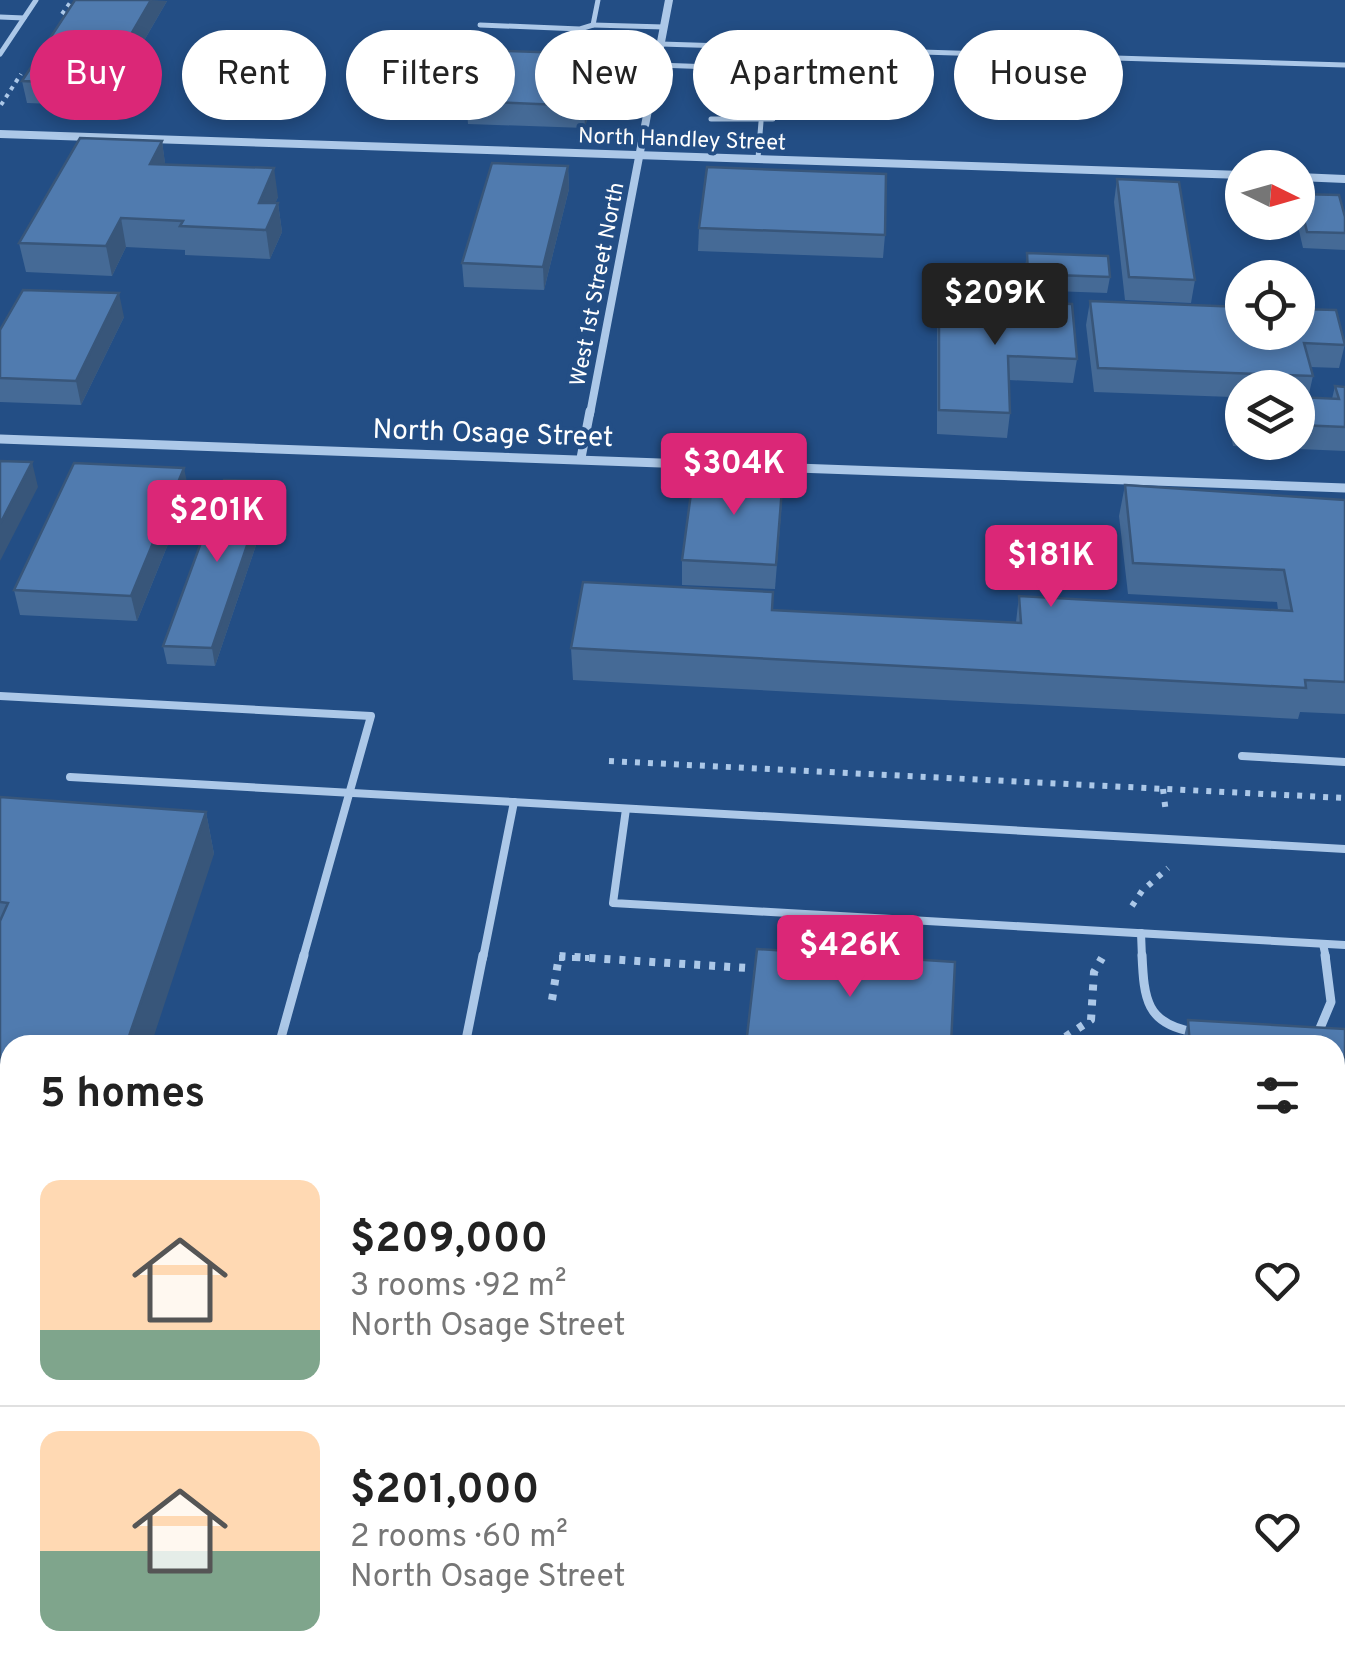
<!DOCTYPE html>
<meta charset="utf-8">
<style>
body{margin:0;font-family:Overpass,sans-serif;background:#f2f2f2;color:#222;height:100vh;display:flex;flex-direction:column;font-size:38px;white-space:nowrap}
*{box-sizing:border-box;margin:0}
p{font-size:32px;color:#767676}
.icon{flex:none;width:55px;height:55px;fill:none;stroke:currentColor;stroke-width:2;stroke-linecap:round;stroke-linejoin:round}
.map{position:relative;flex:1;overflow:hidden}
.panel{position:absolute;left:0px;top:1035px;width:1345px;height:640px;display:flex;flex-direction:column;background:#fff;border-radius:30px 30px 0 0;box-shadow:0 5px 15px #0003}
.panel>*{flex:none}
.guide{position:absolute;left:30px;top:30px;width:1285px;height:90px;display:flex;gap:20px}
.needle{width:65px;rotate:95deg}
.controls{position:absolute;left:1225px;top:150px;display:grid;gap:20px}
.controls a{display:grid;place-items:center;width:90px;height:90px;border-radius:50%;background:#fff;box-shadow:0 5px 15px #0003;font-size:50px}
.price{position:absolute;translate:-50% -85px;padding:0 22px;border-radius:10px;background:#db2777;color:#fff;font-size:32px;line-height:65px;filter:drop-shadow(0 2px 5px #0008)}
.price::after{content:'';position:absolute;left:50%;top:60px;width:30px;height:22px;margin-left:-15px;background:inherit;clip-path:polygon(0 0,100% 0,50% 100%)}
.price.active{background:#222;color:#fff}
ul{padding:0;list-style:none}
li{display:flex;align-items:center;gap:30px;height:250px;padding:0 40px}
li+li{border-top:2px solid #e0e0e0}
li span{display:grid;place-items:center;flex:none;width:280px;height:200px;border-radius:20px;color:#555}
li>.icon{margin-inline-start:auto}
span .icon{width:120px;height:120px;fill:#fffc;stroke-width:1}
li b{font-size:42px}
h2{display:flex;justify-content:space-between;align-items:center;height:120px;padding:0 40px;font-size:42px}
.pill{padding:0 35px;border-radius:45px;background:#fff;box-shadow:0 5px 15px #0003;font-size:35px;line-height:90px}
.pill.active{background:#db2777;color:#fff}
.map>svg:first-child{display:block}
.lines{fill:none;stroke-linecap:round;stroke-linejoin:round}
.path-far2{stroke:#acc8e8;stroke-width:4;stroke-dasharray:4 5;stroke-linecap:butt}
.path-far1{stroke:#acc8e8;stroke-width:6;stroke-dasharray:5 8;stroke-linecap:butt}
.path{stroke:#acc8e8;stroke-width:8;stroke-dasharray:6 9;stroke-linecap:butt}
.lane-far2{stroke:#acc8e8;stroke-width:5}
.lane-far1{stroke:#acc8e8;stroke-width:8}
.lane{stroke:#acc8e8;stroke-width:9}
.street-far1{stroke:#acc8e8;stroke-width:8}
.street{stroke:#acc8e8;stroke-width:9}
.wall{fill:#456a96;fill-rule:evenodd}
.shaded-wall{fill:#38567a}
.building{fill:#507baf;stroke:#38567a;stroke-width:2.5}
.labels{text-anchor:middle;stroke-width:8;stroke-linejoin:round;paint-order:stroke}
.far-street-label{font-size:22px;fill:#fff;stroke:#234e85}
.street-label{font-size:28px;fill:#fff;stroke:#234e85}
</style>
<div class="map">
<svg width="1345" height="1675" viewBox="0 0 1345 1675">
<rect width="100%" height="100%" fill="#234e85"/>
<g class="lines">
<!-- path-far2 -->
<g class="path-far2">
<polyline points="62,14 72,0"/>
<polyline points="1,105 21,74"/>
</g>
<!-- path-far1 -->
<g class="path-far1">
<polyline points="609,761 1345,798"/>
<polyline points="1163,789 1166,813"/>
<polyline points="1132,906 1142,891 1168,868"/>
<polyline points="559,958 589,958"/>
</g>
<!-- path -->
<g class="path">
<polyline points="552,1000 559,956 763,969"/>
<polyline points="1053,1045 1091,1020 1094,972 1102,958"/>
</g>
<!-- lane-far2 -->
<g class="lane-far2">
<polyline points="0,17 24,18"/>
<polyline points="480,25 580,29 593,25 598,0"/>
<polyline points="593,25 664,27"/>
<polyline points="661,44 1345,65"/>
<polyline points="0,54 36,0"/>
<polyline points="587,61 657,64"/>
<polyline points="657,65 741,68"/>
<polyline points="711,119 773,119 776,79"/>
<polyline points="758,158 761,122"/>
</g>
<!-- lane-far1 -->
<g class="lane-far1">
<polyline points="0,696 371,716 303,958"/>
<polyline points="1242,756 1345,762"/>
<polyline points="70,777 1345,849"/>
<polyline points="626,809 613,903 1345,945"/>
<polyline points="1141,933 1142,958"/>
<polyline points="1323,944 1326,958"/>
<polyline points="483,958 514,802"/>
</g>
<!-- lane -->
<g class="lane">
<path d="M1142 955C1144 999 1146 1024 1194 1032"/>
<polyline points="1318,1033 1331,1002 1325,955"/>
<polyline points="279,1045 304,955"/>
<polyline points="465,1045 483,955"/>
<polyline points="1176,1665 1178,1675"/>
<polyline points="337,1675 339,1665"/>
<polyline points="672,1675 673,1665"/>
</g>
<!-- street-far1 -->
<g class="street-far1">
<polyline points="0,134 1242,175"/>
<polyline points="1298,177 1345,179"/>
<polyline points="590,414 669,0"/>
</g>
<!-- street -->
<g class="street">
<polyline points="0,439 1345,488"/>
<polyline points="581,458 590,411"/>
</g>
</g>
<!-- wall -->
<g class="wall">
<polygon points="75,0 167,1 106,106 27,103 22,81"/>
<polygon points="597,76 585,128 468,124 466,101"/>
<polygon points="162,141 165,164 278,197 275,203 278,203 282,232 270,259 185,255 185,250 126,247 112,276 26,272 19,243"/>
<polygon points="568,166 569,189 544,290 464,287 462,263"/>
<polygon points="1117,179 1195,280 1191,303 1125,300 1114,202"/>
<polygon points="1298,194 1345,217 1345,250 1303,248 1297,222"/>
<polygon points="699,228 885,235 883,258 698,251"/>
<polygon points="1027,253 1110,277 1107,293 1026,290 1025,269"/>
<polygon points="939,298 1077,359 1073,383 1009,380 1010,413 1007,438 937,434 937,322"/>
<path d="M1090 301 1345 344 1339 368 1310 367 1313 376 1308 398 1332 399 1335 386 1345 387V451L1233 446 1228 419 1232 397 1094 392 1086 325ZM1242 388H1298V442H1242Z"/>
<polygon points="124,317 81,405 0,402 0,330"/>
<polygon points="1125,485 1345,500 1345,714 1300,712 1298,719 573,680 571,648 773,592 773,610 1016,622 1019,596 1278,610 1277,602 1128,594 1119,516"/>
<polygon points="189,492 137,621 20,615 14,590"/>
<polygon points="272,498 215,666 167,664 163,646"/>
<polygon points="782,500 775,589 682,585 682,560"/>
<polygon points="0,797 206,812 214,854 10,1045 10,1471 9,1476 0,1475"/>
<polygon points="1188,1020 1345,1029 1345,1567 1336,1575 1335,1045 1182,1045"/>
</g>
<!-- shaded-wall -->
<g class="shaded-wall">
<polygon points="151,0 167,1 106,106 102,84"/>
<polygon points="597,54 597,76 585,128 584,106"/>
<polygon points="162,141 166,170 150,164"/>
<polygon points="568,166 569,189 544,290 543,267"/>
<polygon points="274,168 278,197 263,232 259,203"/>
<polygon points="278,203 282,232 270,259 266,230"/>
<polygon points="121,218 126,247 112,276 106,246"/>
<polygon points="119,293 124,317 81,405 76,381"/>
<polygon points="32,462 38,487 0,561 0,524"/>
<polygon points="184,468 189,492 137,621 131,596"/>
<polygon points="269,481 272,498 215,666 212,648"/>
<polygon points="206,812 214,854 151,1045 126,1045"/>
<polygon points="10,1385 10,1471 9,1476 0,1454 0,1415"/>
<polygon points="1345,1554 1345,1567 1336,1575"/>
</g>
<!-- building -->
<g class="building">
<polygon points="75,0 151,0 102,84 22,81"/>
<polygon points="483,50 597,54 584,106 466,101"/>
<polygon points="80,138 162,141 150,164 274,168 259,203 278,203 266,230 180,226 183,221 121,218 106,246 19,243"/>
<polygon points="492,163 568,166 543,267 462,263"/>
<polygon points="707,167 886,174 885,235 699,228"/>
<polygon points="1117,179 1179,182 1195,280 1129,277"/>
<polygon points="1298,194 1339,195 1345,217 1345,233 1307,232"/>
<polygon points="1027,253 1108,256 1110,277 1028,274"/>
<polygon points="23,290 119,293 76,381 0,378 0,330"/>
<polygon points="939,298 1072,304 1077,359 1008,356 1010,413 939,410"/>
<polygon points="1090,301 1242,307 1242,332 1298,332 1298,309 1336,310 1345,345 1304,343 1313,376 1098,368"/>
<polygon points="1335,386 1345,387 1345,427 1298,425 1298,397 1339,399"/>
<polygon points="1233,395 1242,395 1242,422 1238,422"/>
<polygon points="0,461 32,462 0,524"/>
<polygon points="74,463 184,468 131,596 14,590"/>
<polygon points="694,471 783,476 776,565 682,560"/>
<polygon points="224,480 269,481 212,648 163,646"/>
<polygon points="1125,485 1345,500 1345,682 1305,680 1306,688 571,648 583,582 773,592 772,610 1021,623 1019,596 1292,611 1284,570 1133,563"/>
<polygon points="0,797 206,812 126,1045 10,1045 10,1385 0,1415 0,921 8,903 0,902"/>
<polygon points="757,949 955,962 951,1045 746,1045"/>
<polygon points="1188,1020 1345,1029 1345,1551 1335,1542 1335,1045 1190,1045"/>
<polygon points="1010,1036 1040,1045 1005,1045"/>
</g>
<g class="labels">
<!-- far-street labels -->
<g class="far-street-label">
<text transform="translate(682 138) rotate(2)" y="8">North Handley Street</text>
<text transform="translate(596 284) rotate(-79)" y="8">West 1st Street North</text>
</g>
<!-- street labels -->
<g class="street-label">
<text transform="translate(493 432) rotate(2)" y="10">North Osage Street</text>
</g>
</g>
</svg>
<div class="controls">
<a><svg class="needle" viewBox="-14 -14 28 28"><path d="M0-13l5 13h-10z" fill="#e53935"/><path d="M0 13l5-13h-10z" fill="#767676"/></svg></a>
<a><svg class="icon" aria-label="locate" viewBox="0 0 24 24"><circle cx="12" cy="12" r="6"/><path d="M12 2v4M12 18v4M2 12h4M18 12h4"/></svg></a>
<a><svg class="icon" aria-label="layers" viewBox="0 0 24 24"><path d="M12 4l9 5-9 5-9-5zM3 14l9 5 9-5"/></svg></a>
</div>
<b class="price active" style="left:995px;top:348px">$209K</b>
<b class="price" style="left:734px;top:518px">$304K</b>
<b class="price" style="left:217px;top:565px">$201K</b>
<b class="price" style="left:1051px;top:610px">$181K</b>
<b class="price" style="left:850px;top:1000px">$426K</b>
<div class="guide">
<a class="pill active">Buy</a>
<a class="pill">Rent</a>
<a class="pill">Filters</a>
<a class="pill">New</a>
<a class="pill">Apartment</a>
<a class="pill">House</a>
</div>
<section class="panel">
<h2>5 homes<svg class="icon" aria-label="filters" viewBox="0 0 24 24"><path d="M4 7h16M4 17h16"/><circle cx="9" cy="7" r="2"/><circle cx="15" cy="17" r="2"/></svg></h2>
<ul>
<li><span style="background:linear-gradient(#ffd9b3 75%,#7fa58c 0)"><svg class="icon" aria-label="home" viewBox="0 0 24 24"><path d="M3 11l9-7 9 7M6 9v11h12V9"/></svg></span><div><b>$209,000</b><p>3 rooms · 92 m²</p><p>North Osage Street</p></div><svg class="icon" aria-label="heart" viewBox="0 0 24 24"><path d="M12 20l-8-8c-3-5 5-10 8-4 3-6 11-1 8 4z"/></svg></li>
<li><span style="background:linear-gradient(#ffd9b3 60%,#7fa58c 0)"><svg class="icon" aria-label="home" viewBox="0 0 24 24"><path d="M3 11l9-7 9 7M6 9v11h12V9"/></svg></span><div><b>$201,000</b><p>2 rooms · 60 m²</p><p>North Osage Street</p></div><svg class="icon" aria-label="heart" viewBox="0 0 24 24"><path d="M12 20l-8-8c-3-5 5-10 8-4 3-6 11-1 8 4z"/></svg></li>
</ul>
</section>
</div>
